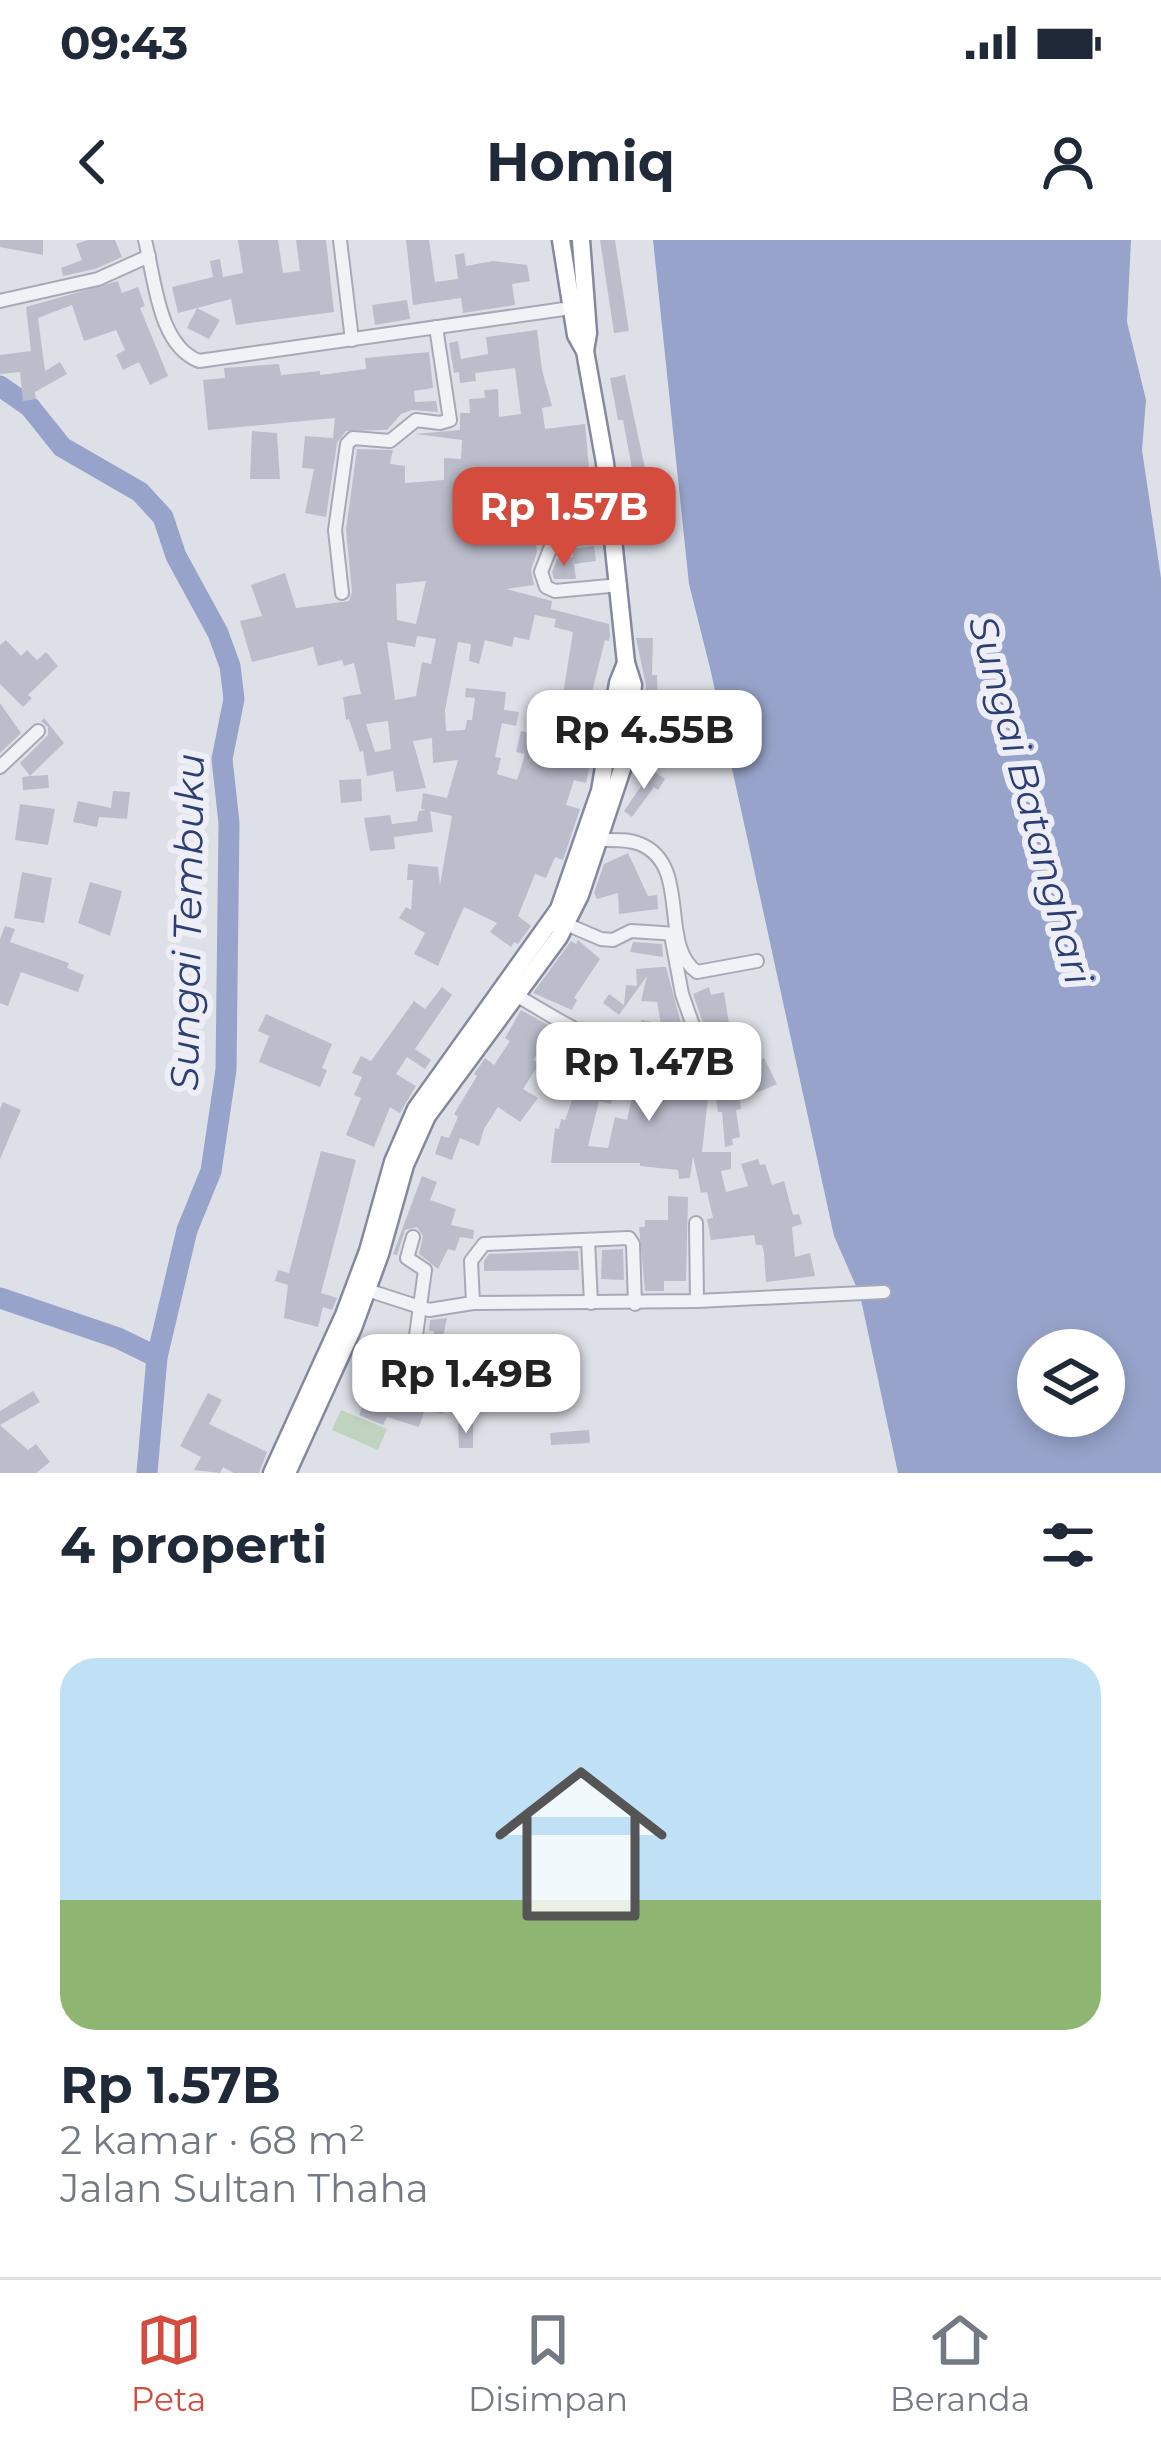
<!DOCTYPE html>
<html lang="id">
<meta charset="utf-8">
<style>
body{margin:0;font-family:Montserrat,sans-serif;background:#f6f6f7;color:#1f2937;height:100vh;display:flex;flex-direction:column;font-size:45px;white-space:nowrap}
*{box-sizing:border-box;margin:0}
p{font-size:39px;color:#747a83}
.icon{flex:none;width:66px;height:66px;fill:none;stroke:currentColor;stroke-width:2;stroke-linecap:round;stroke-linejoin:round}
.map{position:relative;height:1233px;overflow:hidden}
.side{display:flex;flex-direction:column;background:#fff;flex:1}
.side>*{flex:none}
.controls{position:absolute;left:1017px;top:1089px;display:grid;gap:24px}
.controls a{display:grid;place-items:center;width:108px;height:108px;border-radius:50%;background:#fff;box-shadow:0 6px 18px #0003;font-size:60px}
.price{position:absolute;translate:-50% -102px;padding:0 27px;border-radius:24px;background:#fff;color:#222;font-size:39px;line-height:78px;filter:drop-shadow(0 3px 6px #0008)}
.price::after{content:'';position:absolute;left:50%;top:72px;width:36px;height:27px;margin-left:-18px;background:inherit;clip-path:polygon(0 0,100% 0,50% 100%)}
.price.active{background:#d34c3d;color:#fff}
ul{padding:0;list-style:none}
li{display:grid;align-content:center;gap:24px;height:636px;padding:0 60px}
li+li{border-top:3px solid #e0e1e3}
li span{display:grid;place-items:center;height:372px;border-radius:36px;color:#555}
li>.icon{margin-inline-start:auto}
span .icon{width:216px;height:216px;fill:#fffc;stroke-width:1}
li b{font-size:51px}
h2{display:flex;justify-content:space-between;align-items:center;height:144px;padding:0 60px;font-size:51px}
.status{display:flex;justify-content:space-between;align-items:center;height:84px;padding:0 60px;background:#fff;direction:ltr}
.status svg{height:33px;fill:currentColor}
header{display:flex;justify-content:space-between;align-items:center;height:156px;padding:0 60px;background:#fff;font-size:54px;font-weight:700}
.tabs{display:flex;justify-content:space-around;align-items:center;height:168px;border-top:3px solid #e0e1e3;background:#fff;font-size:33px;color:#747a83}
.tabs a{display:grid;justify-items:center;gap:6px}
.tabs .active{color:#d34c3d}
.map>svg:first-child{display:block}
.green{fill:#bfd3bf}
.water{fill:#97a3ca;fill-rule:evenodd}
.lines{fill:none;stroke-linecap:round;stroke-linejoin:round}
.river{stroke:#97a3ca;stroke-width:21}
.building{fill:#bbbdcb;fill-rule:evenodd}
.minor-casing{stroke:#a7a9b6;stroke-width:16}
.highway-casing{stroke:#8589a0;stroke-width:21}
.minor{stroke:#f1f2f6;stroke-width:12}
.highway{stroke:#fff;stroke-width:16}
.labels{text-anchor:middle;stroke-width:12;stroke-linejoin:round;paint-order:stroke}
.water-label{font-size:39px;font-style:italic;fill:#2f3d75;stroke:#eeeff6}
</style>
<div class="status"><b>09:43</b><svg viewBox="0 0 49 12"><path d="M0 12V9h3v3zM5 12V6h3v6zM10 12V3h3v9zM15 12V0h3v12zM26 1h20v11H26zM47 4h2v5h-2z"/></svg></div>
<header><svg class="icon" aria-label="back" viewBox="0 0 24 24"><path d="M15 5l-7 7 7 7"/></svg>Homiq<svg class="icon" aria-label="person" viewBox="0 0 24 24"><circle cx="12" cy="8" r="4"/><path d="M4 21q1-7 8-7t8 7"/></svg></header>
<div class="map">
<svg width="1161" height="1233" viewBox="0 0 1161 1233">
<rect width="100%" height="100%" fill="#dee0e8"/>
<!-- green -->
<polygon class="green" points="341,1170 387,1189 378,1210 332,1190"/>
<!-- water -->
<path class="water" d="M653 0H1131L1127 82 1146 160 1142 210 1161 338V1233H898L860 1055 834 996 711 432 689 344ZM1038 1110H1104V1176H1038Z"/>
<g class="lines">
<!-- river -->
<g class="river">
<polyline points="0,146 30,167 62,207 140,252 163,277 176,316 218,393 230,426 234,459 222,519 229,583 226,830 211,931 187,990 157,1117 147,1233"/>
<polyline points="0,1058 118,1098 157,1117"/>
</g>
</g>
<!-- building -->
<g class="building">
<polygon points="0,0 43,0 43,15 0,7"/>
<polygon points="88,0 115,0 122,17 95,29 63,36 61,28 82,20 76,4"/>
<polygon points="238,0 278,0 283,33 300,31 296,0 326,0 334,72 236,85 231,59 178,73 172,47 213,37 210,21 220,19 223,37 243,33"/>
<polygon points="406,0 429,0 435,42 458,39 455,15 464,13 466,26 493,21 527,25 530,41 512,44 515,65 463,73 461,58 413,65"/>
<polygon points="600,0 615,0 629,91 614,93"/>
<polygon points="118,41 122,53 138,47 145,66 140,68 168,136 150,145 139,122 123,130 116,115 125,110 116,90 84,101 72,65 38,78 45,131 60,122 67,134 35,152 36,159 23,161 20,132 0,134 0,115 31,111 26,67"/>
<polygon points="407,60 410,79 375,85 372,65"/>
<polygon points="197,68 220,80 209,99 187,88"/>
<path d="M537 90 542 130 552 166 542 168 545 189 585 184 590 239 572 241 577 272 533 282 537 312 531 330 534 345 506 349 552 361 551 369 609 384 610 395 609 401 605 400 587 472 600 475 586 543 574 540 566 565 580 569 563 620 555 617 546 638 535 634 518 676 531 686 518 704 514 702 511 707 490 692 497 683 464 667 438 726 414 714 425 693 399 678 406 667 411 670 413 640H407L408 624 438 627 440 645 452 576 430 571 433 592 394 597 395 609 370 611 364 578 390 575 392 584 417 581 419 571 426 570 421 569 423 553 447 558 458 520 433 523 432 498 413 501 426 548 396 552 393 531 367 536 363 511 360 512 349 479 346 480 343 457 361 454 354 423 344 426 342 420 318 426 313 407 252 422 240 381 262 376 251 345 285 333 296 368 349 361 352 352 346 290 357 209 393 210 390 224 405 226V243L444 240V218L461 219 462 200 415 194 460 190V173H470L469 159 485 158 484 150 498 149 499 177 521 174 515 128 475 133 476 141 460 143 459 132 454 133 449 103 458 101 461 119 488 114 486 97ZM426 341 416 384 397 380 396 344ZM535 375 556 379 554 387 573 392 563 454 576 457 569 485 539 477 534 494 521 491 516 512 525 514 517 540 497 534 501 518 495 517 502 483 516 486 519 472 504 470 506 452 466 448 465 457 475 458 472 480H467L465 490 446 491 445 470 458 402 471 404 469 421 479 424 485 400 512 407 514 397 529 400ZM417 396 436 399 431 424 422 422 416 456 395 460 387 402 415 407ZM388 481 391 509 375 512 366 484Z"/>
<polygon points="429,112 433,148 414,151 415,162 436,161 438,172 412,170 401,174 387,190 346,191 337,203 326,277 305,273 314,229 302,228 305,196 333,198 335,178 208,190 203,140 225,138 224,128 279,124 281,135 320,131 320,135 366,129 365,118"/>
<polygon points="625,135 655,275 641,277 623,180 618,180 610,138"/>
<polygon points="252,191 277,193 280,239 250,239"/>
<polygon points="594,306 596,321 574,324 572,309"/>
<polygon points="573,317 576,339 554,339 552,332 557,319"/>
<polygon points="636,398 653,398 652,435 657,435 658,465 648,512 638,510 646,446"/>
<polygon points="6,400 21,416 27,410 37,420 46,412 58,426 28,455 32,458 23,467 0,444 0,405"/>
<polygon points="0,463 21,493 0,513"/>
<polygon points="44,478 64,503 30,536 48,535 49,548 23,550 22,537 30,536 20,523 48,495 48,487 41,481"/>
<polygon points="652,530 665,539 658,550 654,547 632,577 624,571"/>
<polygon points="361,539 362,561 341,563 339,540"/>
<polygon points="113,551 130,552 127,579 99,577 97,587 73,582 78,561 111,568"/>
<polygon points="20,564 55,569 48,605 15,600"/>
<polygon points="628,613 648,656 657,655 658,669 619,674 618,653 597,659 594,653 604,624"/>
<polygon points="22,632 52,638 44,683 14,678"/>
<polygon points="90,642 122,651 110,696 78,683"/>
<polygon points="5,686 15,689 10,702 69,723 67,728 84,735 78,752 21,732 8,766 0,763 0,699"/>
<polygon points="578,700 600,719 574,758 577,760 572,770 533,753 571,701 576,704"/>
<polygon points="633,702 662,704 663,717 630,712"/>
<polygon points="662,727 666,727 690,817 627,802 642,780 661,784 657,762 641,761 647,736 619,775 603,763 609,754 624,765 626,745 637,746 636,729"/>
<polygon points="442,747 452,755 415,809 431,820 425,829 407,817 396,834 416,846 400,873 390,867 374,907 346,895 361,858 354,855 362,837 352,833 361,816 371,821 414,761 425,769"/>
<path d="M709 747 711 755 724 752 729 784 735 782 746 826 764 818 777 844 740 860 741 869 736 870 740 897 732 899 733 905 725 907 722 872H718L711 832 702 912H731V929L721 931 726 952 748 946 741 924 758 919 760 925 765 924 772 945 784 941 793 975 799 974 802 984 792 987 795 1017 810 1013 815 1036 766 1042 764 1013 762 1005H756L754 995 711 1000 707 979 713 978 707 952 701 953 693 916 690 938 679 939 678 930 640 926V923H551L555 888 559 889 561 879 565 880 578 843 566 835 578 816 548 796 533 820 539 824 523 849 538 858 520 882 498 867 484 889 479 906 460 898 452 920 435 914 441 896 449 898 458 877 454 874 477 836 474 834 485 818 494 825 510 801 505 798 521 770 592 809 590 814 668 835 699 839 706 834 713 812 693 754ZM617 843 634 848 627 880 615 877 608 908 588 906 599 861 611 864Z"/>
<polygon points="266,774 332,804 322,828 327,830 320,847 259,822 269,796 258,791"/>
<polygon points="3,862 21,870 0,919 0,869"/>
<polygon points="321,911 356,920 321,1053 337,1058 332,1070 323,1067 318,1087 284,1078 288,1045 275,1041 278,1030 289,1033"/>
<polygon points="422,936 437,942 430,960 456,969 451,985 474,990 473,999 460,997 455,1011 448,1009 438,1029 419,1014 423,996 417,987 405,990 397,1015 393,1014"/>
<polygon points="668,956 688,957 686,1041 664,1041 664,1051 645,1051 639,987 645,987 645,980 668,980"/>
<polygon points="623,1009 624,1040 601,1039 602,1010"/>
<polygon points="568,1011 578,1011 579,1030 484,1031 484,1021 489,1014"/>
<polygon points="447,1078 439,1117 428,1114 434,1091 429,1091 430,1080"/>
<polygon points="374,1139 399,1149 405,1155 403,1160 423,1168 429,1148 449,1154 443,1174 425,1169 419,1187 387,1177 383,1185 359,1175"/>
<polygon points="33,1151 40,1162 0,1185 0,1171"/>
<polygon points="208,1153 222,1160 209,1184 267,1212 259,1233 234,1233 223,1227 220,1233 194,1230 201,1217 180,1206"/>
<polygon points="458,1184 473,1184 473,1208 459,1208"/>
<polygon points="0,1185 28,1210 36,1204 50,1222 36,1233 0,1233"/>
<polygon points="589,1190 590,1203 551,1205 550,1193"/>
</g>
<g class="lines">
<!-- minor casing -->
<g class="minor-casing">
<g id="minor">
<path d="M145 0C155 39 158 105 199 121L571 68"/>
<polyline points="340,0 352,100"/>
<polyline points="0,61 98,39 149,16"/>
<polyline points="613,293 567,299 550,309 541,332 546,347 555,351 620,345"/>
<polyline points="342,353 335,290 347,204 353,198 390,201 416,180 440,183 450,180 436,87"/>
<polyline points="0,527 38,491"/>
<path d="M601 600C614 600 628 599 640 604 692 625 658 705 697 732L757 721"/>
<polyline points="566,684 601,699 613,700 631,691 677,694"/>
<path d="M516 755C578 792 623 821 697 829L703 814 682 754 671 695"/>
<polyline points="588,1000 591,1063"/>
<polyline points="367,1050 429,1070 473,1063 697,1061 696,983"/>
<polyline points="697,1061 884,1052"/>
<polyline points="473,1063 471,1021 484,1004 629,998 633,1004 635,1064"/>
<polyline points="409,1146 425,1030 407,1018 413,997"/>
</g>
</g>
<!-- highway casing -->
<g class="highway-casing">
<g id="highway">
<polyline points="581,0 588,93 585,111"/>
<polyline points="272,1233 344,1075 368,1011 393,922 416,869 559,669 600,551 618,443 626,423"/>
<polyline points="287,1233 353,1088 380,1014 405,925 427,876 559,697 580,655 624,523 633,445 626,423 605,223 585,111 576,95 561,0"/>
</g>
</g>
<!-- minor -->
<use href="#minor" class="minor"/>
<!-- highway -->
<use href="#highway" class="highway"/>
</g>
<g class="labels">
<!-- water labels -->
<g class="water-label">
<text transform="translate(1031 560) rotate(75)" y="14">Sungai Batanghari</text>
<text transform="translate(187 682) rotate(-89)" y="14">Sungai Tembuku</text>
</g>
</g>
</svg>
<div class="controls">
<a><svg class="icon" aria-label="layers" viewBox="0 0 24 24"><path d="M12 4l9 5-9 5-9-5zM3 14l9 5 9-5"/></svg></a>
</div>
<b class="price active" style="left:564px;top:329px">Rp 1.57B</b>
<b class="price" style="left:644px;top:552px">Rp 4.55B</b>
<b class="price" style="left:649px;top:884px">Rp 1.47B</b>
<b class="price" style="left:466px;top:1196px">Rp 1.49B</b>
</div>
<section class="side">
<h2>4 properti<svg class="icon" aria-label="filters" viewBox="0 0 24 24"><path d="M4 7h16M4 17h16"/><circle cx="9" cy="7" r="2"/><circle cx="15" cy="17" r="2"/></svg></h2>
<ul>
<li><span style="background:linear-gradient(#bfe0f5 65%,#8fb573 0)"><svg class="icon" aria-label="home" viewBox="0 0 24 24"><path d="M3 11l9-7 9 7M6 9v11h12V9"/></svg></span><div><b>Rp 1.57B</b><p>2 kamar · 68 m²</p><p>Jalan Sultan Thaha</p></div></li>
</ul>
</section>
<nav class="tabs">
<a class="active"><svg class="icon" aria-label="map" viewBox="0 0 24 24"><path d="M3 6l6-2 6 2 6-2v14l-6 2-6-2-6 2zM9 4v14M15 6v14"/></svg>Peta</a>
<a><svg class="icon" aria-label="saved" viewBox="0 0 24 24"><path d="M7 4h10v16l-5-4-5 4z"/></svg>Disimpan</a>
<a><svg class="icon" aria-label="home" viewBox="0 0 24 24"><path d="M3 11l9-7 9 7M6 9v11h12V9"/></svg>Beranda</a>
</nav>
